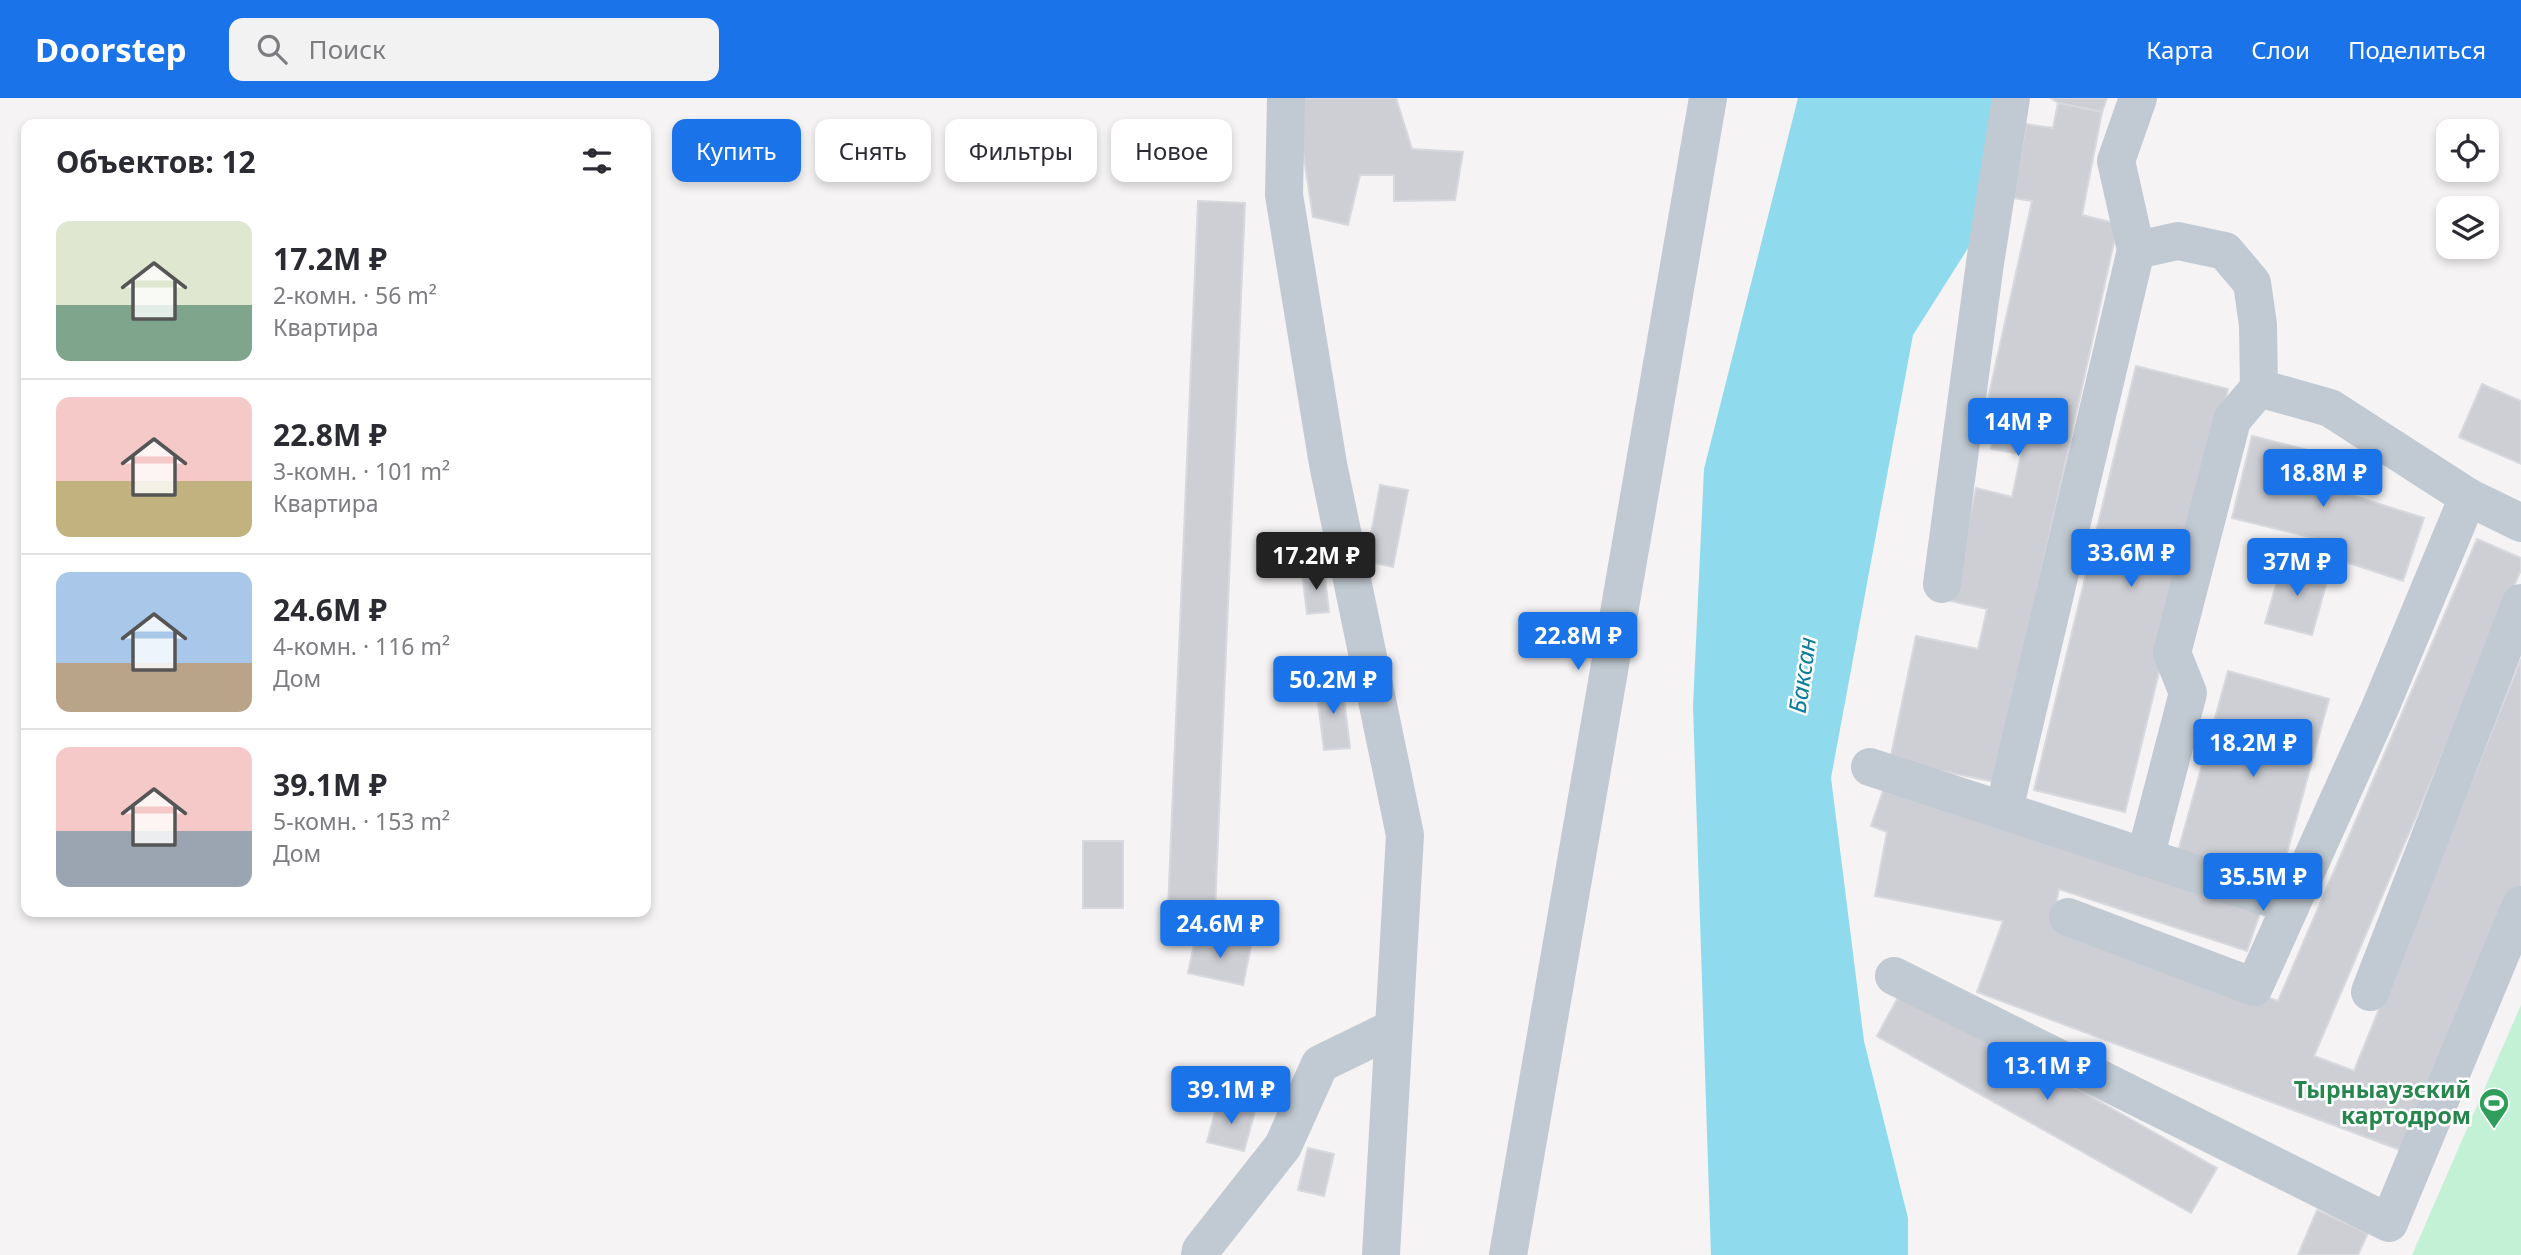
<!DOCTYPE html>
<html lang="ru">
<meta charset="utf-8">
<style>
body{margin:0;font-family:"Noto Sans",sans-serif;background:#f2f2f3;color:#2b2b33;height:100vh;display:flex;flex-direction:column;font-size:26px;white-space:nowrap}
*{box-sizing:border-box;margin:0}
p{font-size:23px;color:#7c7c81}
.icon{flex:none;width:38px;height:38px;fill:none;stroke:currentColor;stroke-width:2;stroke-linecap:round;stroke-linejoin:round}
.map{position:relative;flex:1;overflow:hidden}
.side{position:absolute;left:21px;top:21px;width:630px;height:798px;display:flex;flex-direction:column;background:#fff;border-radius:14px;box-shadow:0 4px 10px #0003}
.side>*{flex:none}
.banner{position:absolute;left:672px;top:21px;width:665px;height:63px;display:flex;gap:14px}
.buttons{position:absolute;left:2436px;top:21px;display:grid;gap:14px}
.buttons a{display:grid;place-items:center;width:63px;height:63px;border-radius:14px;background:#fff;box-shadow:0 4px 10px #0003;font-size:35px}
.price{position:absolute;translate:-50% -60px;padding:0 16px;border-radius:7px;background:#1a73e8;color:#fff;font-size:23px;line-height:46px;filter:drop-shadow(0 2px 4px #0008)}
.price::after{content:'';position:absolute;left:50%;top:42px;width:21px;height:16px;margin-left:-10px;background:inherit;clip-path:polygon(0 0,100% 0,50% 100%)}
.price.current{background:#222;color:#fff}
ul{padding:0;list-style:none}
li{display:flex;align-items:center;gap:21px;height:175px;padding:0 35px}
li+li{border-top:2px solid #e1e1e2}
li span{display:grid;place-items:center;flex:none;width:196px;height:140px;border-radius:14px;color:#555}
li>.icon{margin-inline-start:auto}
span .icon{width:84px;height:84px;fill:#fffc;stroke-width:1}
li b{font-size:30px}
h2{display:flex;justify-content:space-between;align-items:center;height:84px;padding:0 35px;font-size:30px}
.pill{padding:0 24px;border-radius:14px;background:#fff;box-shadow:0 4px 10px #0003;font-size:24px;line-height:63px}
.pill.current{background:#1a73e8;color:#fff}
header{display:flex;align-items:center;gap:42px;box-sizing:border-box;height:98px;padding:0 35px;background:#1a73e8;color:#fff}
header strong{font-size:33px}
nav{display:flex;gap:38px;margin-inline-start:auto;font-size:24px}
.search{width:490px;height:63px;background:#f2f2f3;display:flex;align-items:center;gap:18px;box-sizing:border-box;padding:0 24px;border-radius:14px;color:#7c7c81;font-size:26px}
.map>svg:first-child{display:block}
.green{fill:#c3f1d5}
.water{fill:#90daee}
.building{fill:#cdcfd5;stroke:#d7d9de;stroke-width:2}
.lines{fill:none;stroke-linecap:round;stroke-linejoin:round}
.minor{stroke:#c1cad2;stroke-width:38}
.labels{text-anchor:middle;stroke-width:5;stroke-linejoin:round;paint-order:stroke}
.leisure-label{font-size:23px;font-weight:bold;fill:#27864d;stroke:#fff;text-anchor:end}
.water-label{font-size:24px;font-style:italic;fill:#0c7c9b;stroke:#fff}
</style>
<header>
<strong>Doorstep</strong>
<div class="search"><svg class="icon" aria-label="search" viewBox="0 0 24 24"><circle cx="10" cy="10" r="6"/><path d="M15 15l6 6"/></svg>Поиск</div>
<nav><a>Карта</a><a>Слои</a><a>Поделиться</a></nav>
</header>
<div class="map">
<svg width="2521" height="1157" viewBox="0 0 2521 1157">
<rect width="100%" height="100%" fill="#f5f3f3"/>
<!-- green -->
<polygon class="green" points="2521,907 2521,1157 2412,1157"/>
<!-- water -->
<polygon class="water" points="1798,0 1993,0 1970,147 1913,237 1831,680 1864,943 1908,1120 1908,1157 1711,1157 1693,608 1704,371"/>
<!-- building -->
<g class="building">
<polygon points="1301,0 1396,0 1412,51 1463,54 1455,102 1394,103 1394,77 1360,77 1348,127 1313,119 1299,28"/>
<polygon points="2051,0 2107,0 2102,14 2058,5"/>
<polygon points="2058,5 2102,14 2082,117 2118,126 1995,684 1890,662 1916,538 1978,551 1987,511 1951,503 1976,390 2012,399 2021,356 1991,351 1999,307 1987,305 2032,103 2013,100 2026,26 2053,30"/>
<polygon points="1198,103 1245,105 1215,812 1168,810"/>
<polygon points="2136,268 2228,291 2125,714 2034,692"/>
<polygon points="2482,286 2521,303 2521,366 2459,339"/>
<polygon points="2252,338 2343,361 2335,392 2424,420 2403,483 2310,452 2314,440 2232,420"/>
<polygon points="1380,387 1408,392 1393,469 1366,463"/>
<polygon points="2477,441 2521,460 2521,472 2314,958 2354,973 2521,561 2521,787 2430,1011 2403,1053 1977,894 2003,823 1875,798 1887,734 1871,728 1886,684 2262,809 2247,853 2059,791 2053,821 2278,903"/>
<polygon points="2283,463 2329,476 2312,537 2265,525"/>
<polygon points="1324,471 1329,514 1307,516 1302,474"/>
<polygon points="2228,573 2329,601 2278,788 2176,761"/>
<polygon points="1342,584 1350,650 1324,652 1316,588"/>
<rect x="1083" y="743" width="40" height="67"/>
<polygon points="1196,837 1251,848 1243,887 1188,875"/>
<polygon points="1902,892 2217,1070 2191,1115 1877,938"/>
<polygon points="1218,1003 1255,1013 1244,1053 1207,1044"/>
<polygon points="1308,1050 1334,1056 1324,1098 1298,1092"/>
<polygon points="2317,1112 2368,1135 2358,1157 2298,1157"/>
</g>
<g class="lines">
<!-- minor -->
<g class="minor">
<polyline points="1286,0 1284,97 1328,366 1405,737 1381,1157"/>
<polyline points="2136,152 2178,143 2225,153 2252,185 2258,227 2259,290 2330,310 2468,399 2521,425"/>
<polyline points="1942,486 1985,165 2011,0"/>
<polyline points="1870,669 2291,807"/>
<polyline points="2004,712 2136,152 2116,63 2138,0"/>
<polyline points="2145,760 2188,595 2172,555 2232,322 2259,290"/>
<polyline points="2068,819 2254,889 2380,610 2468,399"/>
<polyline points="1894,878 2389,1125 2521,807"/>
<polyline points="2370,894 2521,505"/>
<polyline points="1200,1157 1201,1152 1283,1048 1320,966 1394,930"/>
<polyline points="1508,1157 1708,0"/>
</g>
</g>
<!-- icons -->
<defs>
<g id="stadium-pin" transform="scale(1.575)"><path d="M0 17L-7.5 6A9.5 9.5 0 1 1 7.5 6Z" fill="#2e9e5b" stroke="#fff"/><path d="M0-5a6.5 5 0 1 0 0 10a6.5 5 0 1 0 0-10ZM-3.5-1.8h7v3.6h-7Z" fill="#fff"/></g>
</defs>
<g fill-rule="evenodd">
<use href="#stadium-pin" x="2494" y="1005"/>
</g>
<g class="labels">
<!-- leisure labels -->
<g class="leisure-label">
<text x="2471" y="1000">Тырныаузский<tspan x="2471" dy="26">картодром</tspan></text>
</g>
<!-- water labels -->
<g class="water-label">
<text transform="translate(1803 577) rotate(-82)" y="8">Баксан</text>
</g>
</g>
</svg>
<div class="buttons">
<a><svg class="icon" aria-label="locate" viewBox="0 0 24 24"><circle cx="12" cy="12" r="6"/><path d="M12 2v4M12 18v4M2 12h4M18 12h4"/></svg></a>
<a><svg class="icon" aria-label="layers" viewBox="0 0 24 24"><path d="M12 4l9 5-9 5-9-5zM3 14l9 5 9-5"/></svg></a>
</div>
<b class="price" style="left:2018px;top:360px">14M ₽</b>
<b class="price" style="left:2323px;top:411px">18.8M ₽</b>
<b class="price" style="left:2131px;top:491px">33.6M ₽</b>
<b class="price current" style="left:1316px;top:494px">17.2M ₽</b>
<b class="price" style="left:2297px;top:500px">37M ₽</b>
<b class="price" style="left:1578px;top:574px">22.8M ₽</b>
<b class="price" style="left:1333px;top:618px">50.2M ₽</b>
<b class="price" style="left:2253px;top:681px">18.2M ₽</b>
<b class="price" style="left:2263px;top:815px">35.5M ₽</b>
<b class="price" style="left:1220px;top:862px">24.6M ₽</b>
<b class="price" style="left:2047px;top:1004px">13.1M ₽</b>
<b class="price" style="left:1231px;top:1028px">39.1M ₽</b>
<div class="banner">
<a class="pill current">Купить</a>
<a class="pill">Снять</a>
<a class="pill">Фильтры</a>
<a class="pill">Новое</a>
</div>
<section class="side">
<h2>Объектов: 12<svg class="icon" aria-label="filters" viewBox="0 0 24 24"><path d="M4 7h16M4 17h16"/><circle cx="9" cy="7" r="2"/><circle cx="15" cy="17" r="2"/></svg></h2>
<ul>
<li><span style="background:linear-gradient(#dfe7d0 60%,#7fa58c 0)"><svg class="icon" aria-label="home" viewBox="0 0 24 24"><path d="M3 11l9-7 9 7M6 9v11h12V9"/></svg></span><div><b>17.2M ₽</b><p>2-комн. · 56 m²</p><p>Квартира</p></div></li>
<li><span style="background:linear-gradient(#f6c9c9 60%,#c2b280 0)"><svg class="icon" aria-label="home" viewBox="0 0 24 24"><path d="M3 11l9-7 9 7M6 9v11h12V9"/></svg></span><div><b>22.8M ₽</b><p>3-комн. · 101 m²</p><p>Квартира</p></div></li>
<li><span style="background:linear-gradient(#a9c7e8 65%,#b9a48a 0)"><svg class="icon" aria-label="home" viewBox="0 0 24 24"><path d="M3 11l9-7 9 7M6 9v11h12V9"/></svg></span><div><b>24.6M ₽</b><p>4-комн. · 116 m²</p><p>Дом</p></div></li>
<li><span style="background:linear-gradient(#f6c9c9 60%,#9aa5b1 0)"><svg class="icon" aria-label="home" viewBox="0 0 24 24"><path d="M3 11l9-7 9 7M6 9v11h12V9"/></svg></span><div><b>39.1M ₽</b><p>5-комн. · 153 m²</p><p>Дом</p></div></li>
</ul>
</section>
</div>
